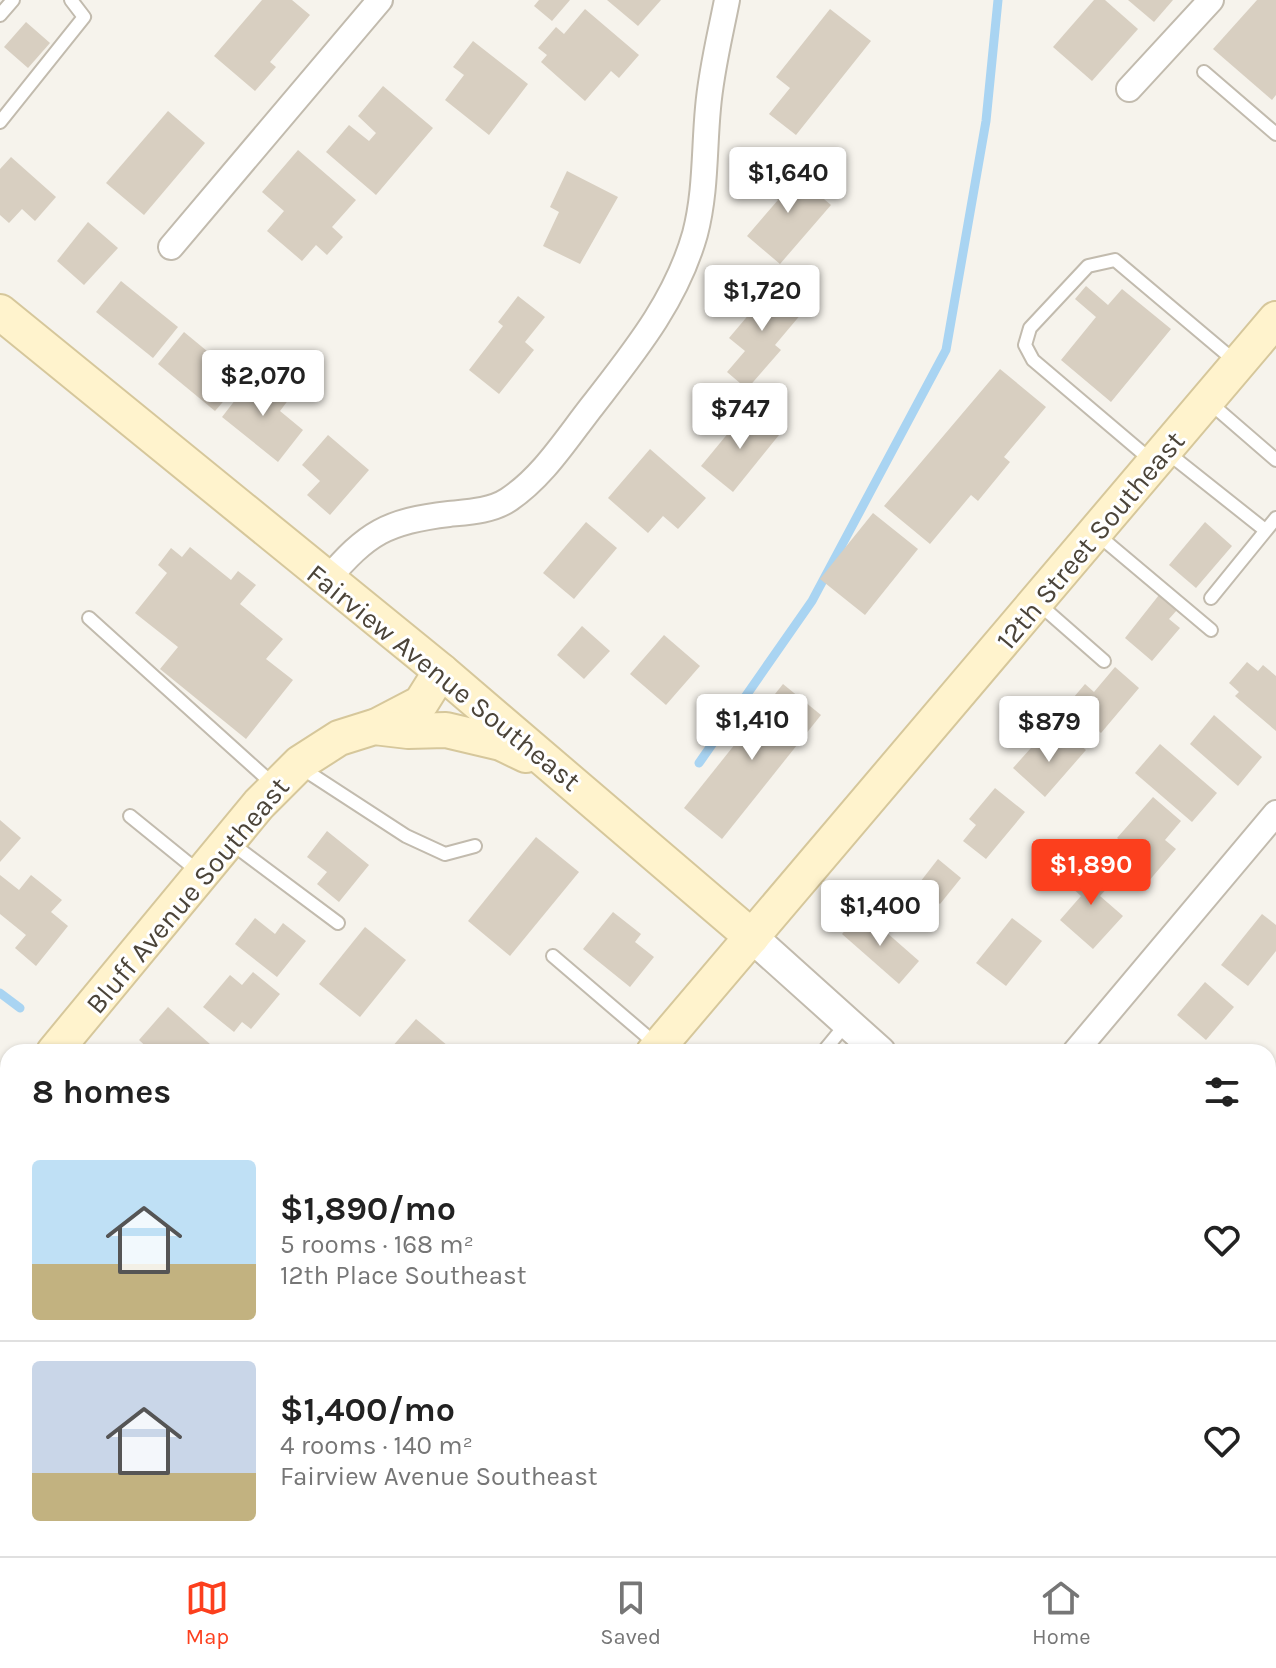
<!DOCTYPE html>
<meta charset="utf-8">
<style>
body{margin:0;font-family:Karla,sans-serif;background:#f2f2f2;color:#222;height:100vh;display:flex;flex-direction:column;font-size:30px;white-space:nowrap}
*{box-sizing:border-box;margin:0}
p{font-size:26px;color:#767676}
.icon{flex:none;width:44px;height:44px;fill:none;stroke:currentColor;stroke-width:2;stroke-linecap:round;stroke-linejoin:round}
.map{position:relative;flex:1;overflow:hidden}
.panel{position:absolute;left:0px;top:1044px;width:1276px;height:512px;display:flex;flex-direction:column;background:#fff;border-radius:24px 24px 0 0;box-shadow:0 2px 6px #0004}
.panel>*{flex:none}
.price{position:absolute;translate:-50% -68px;padding:0 18px;border-radius:8px;background:#fff;color:#222;font-size:26px;line-height:52px;filter:drop-shadow(0 2px 4px #0008)}
.price::after{content:'';position:absolute;left:50%;top:48px;width:24px;height:18px;margin-left:-12px;background:inherit;clip-path:polygon(0 0,100% 0,50% 100%)}
.price.selected{background:#fc3f1d;color:#fff}
ul{padding:0;list-style:none}
li{display:flex;align-items:center;gap:24px;height:200px;padding:0 32px}
li+li{border-top:2px solid #e0e0e0}
li span{display:grid;place-items:center;flex:none;width:224px;height:160px;border-radius:8px;color:#555}
li>.icon{margin-inline-start:auto}
span .icon{width:96px;height:96px;fill:#fffc;stroke-width:1}
li b{font-size:34px}
h2{display:flex;justify-content:space-between;align-items:center;height:96px;padding:0 32px;font-size:34px}
.tab-bar{display:flex;justify-content:space-around;align-items:center;height:112px;border-top:2px solid #e0e0e0;background:#fff;font-size:22px;color:#767676}
.tab-bar a{display:grid;justify-items:center;gap:4px}
.tab-bar .selected{color:#fc3f1d}
.map>svg:first-child{display:block}
.lines{fill:none;stroke-linecap:round;stroke-linejoin:round}
.stream{stroke:#a9d4f2;stroke-width:9}
.building{fill:#d8cfc1}
.service-casing{stroke:#c2bbae;stroke-width:16}
.minor-casing{stroke:#c2bbae;stroke-width:28}
.tertiary-casing{stroke:#c2bbae;stroke-width:34}
.secondary-casing{stroke:#d6c79b;stroke-width:38}
.service{stroke:#fff;stroke-width:12}
.minor{stroke:#fff;stroke-width:24}
.tertiary{stroke:#fff;stroke-width:30}
.secondary{stroke:#fff3cd;stroke-width:34}
.labels{text-anchor:middle;stroke-width:6;stroke-linejoin:round;paint-order:stroke}
.street-label{font-size:28px;fill:#4b4439;stroke:#fff}
</style>
<div class="map">
<svg width="1276" height="1556" viewBox="0 0 1276 1556">
<rect width="100%" height="100%" fill="#f6f3ec"/>
<g class="lines">
<!-- stream -->
<g class="stream">
<polyline points="699,763 812,601 946,350 986,121 998,0"/>
<polyline points="0,993 20,1008"/>
<polyline points="1268,1184 1276,1181"/>
</g>
</g>
<!-- building -->
<g class="building">
<polygon points="262,0 292,0 310,15 270,62 276,67 255,91 214,56"/>
<polygon points="539,0 570,0 552,21 534,6"/>
<polygon points="607,0 661,0 638,26"/>
<polygon points="1094,0 1105,0 1138,29 1092,81 1053,47"/>
<polygon points="1128,0 1173,0 1154,22"/>
<polygon points="1257,0 1276,0 1276,95 1272,100 1213,49"/>
<polygon points="585,9 639,55 619,78 611,71 585,101 541,62 547,55 538,48 556,27 564,34"/>
<polygon points="830,9 871,41 796,135 769,114 790,88 776,77"/>
<polygon points="26,22 50,43 28,68 4,47"/>
<polygon points="473,41 528,84 489,135 445,100 464,75 453,67"/>
<polygon points="383,86 433,128 376,195 326,152 349,125 369,141 376,133 358,116"/>
<polygon points="168,111 205,143 144,215 106,183"/>
<polygon points="298,150 356,200 332,227 343,237 327,255 316,245 302,261 267,231 284,211 262,192"/>
<polygon points="11,157 56,197 35,221 22,209 9,223 0,215 0,169"/>
<polygon points="784,165 831,205 780,264 747,236 778,200 764,187"/>
<polygon points="567,171 618,197 580,264 543,246 559,212 550,207"/>
<polygon points="88,222 118,248 84,285 57,261"/>
<polygon points="121,281 178,327 153,358 96,312"/>
<polygon points="764,281 802,313 775,345 781,350 747,389 727,372 745,351 729,338 756,306 748,300"/>
<polygon points="1086,286 1108,305 1122,289 1171,329 1111,402 1061,360 1096,317 1075,299"/>
<polygon points="518,296 545,317 525,342 534,350 499,394 469,370 503,326 498,322"/>
<polygon points="184,332 242,380 215,411 158,364"/>
<polygon points="1000,369 1046,407 1004,457 1010,462 978,501 971,495 930,544 884,506"/>
<polygon points="256,373 289,399 280,411 303,430 278,462 222,417"/>
<polygon points="748,409 779,435 733,492 701,466"/>
<polygon points="328,435 369,470 330,515 307,495 320,481 302,465"/>
<polygon points="650,449 706,498 678,529 663,516 648,533 608,498"/>
<polygon points="873,513 918,549 865,615 820,579"/>
<polygon points="586,522 617,548 574,599 543,573"/>
<polygon points="1205,522 1232,546 1196,588 1169,565"/>
<polygon points="190,547 231,580 238,571 256,585 240,604 283,639 266,659 293,680 246,739 160,669 178,647 135,613 167,573 158,565 171,548 182,557"/>
<polygon points="1159,595 1177,610 1169,619 1180,628 1152,661 1125,638"/>
<polygon points="582,626 610,651 584,679 557,655"/>
<polygon points="664,635 700,666 666,705 630,674"/>
<polygon points="1247,662 1258,671 1263,665 1276,676 1276,731 1235,696 1239,692 1229,683"/>
<polygon points="1115,667 1139,688 1101,733 1068,704 1085,684 1094,692"/>
<polygon points="783,684 821,715 722,839 684,808"/>
<polygon points="1214,715 1262,757 1238,786 1190,744"/>
<polygon points="1067,734 1086,750 1045,797 1013,768 1039,739 1053,751"/>
<polygon points="1160,744 1217,793 1192,822 1135,773"/>
<polygon points="995,788 1025,812 986,859 963,841 976,825 969,819"/>
<polygon points="1153,797 1181,821 1165,840 1176,849 1148,882 1117,856 1126,845 1117,838"/>
<polygon points="0,820 21,838 0,862"/>
<polygon points="327,831 369,865 339,902 317,884 327,872 307,857"/>
<polygon points="536,837 579,872 510,956 468,921"/>
<polygon points="1095,858 1107,868 1099,878 1109,886 1100,896 1123,916 1093,949 1060,920 1081,896 1070,886"/>
<polygon points="938,859 961,878 940,904 917,886"/>
<polygon points="0,875 19,890 31,875 62,900 51,912 68,926 36,966 15,948 26,935 0,914"/>
<polygon points="862,911 919,961 899,984 842,934"/>
<polygon points="613,912 641,934 635,942 654,957 630,987 583,949"/>
<polygon points="1262,914 1276,925 1276,951 1248,986 1221,965"/>
<polygon points="255,918 275,934 283,923 306,941 277,977 235,944"/>
<polygon points="1012,918 1042,941 1006,986 976,963"/>
<polygon points="365,927 406,960 360,1017 319,984"/>
<polygon points="253,972 280,994 251,1029 242,1022 234,1032 203,1007 230,975 242,985"/>
<polygon points="1205,982 1234,1007 1206,1040 1177,1015"/>
<polygon points="168,1007 219,1052 152,1052 139,1040"/>
<polygon points="416,1019 455,1052 399,1052 392,1047"/>
<polygon points="6,1538 8,1548 17,1548 26,1556 0,1556 0,1545"/>
<polygon points="387,1548 435,1548 428,1556 381,1556"/>
<polygon points="600,1548 650,1548 643,1556 609,1556"/>
<polygon points="676,1548 684,1548 693,1556 669,1556"/>
<polygon points="904,1548 955,1548 964,1556 906,1556 901,1552"/>
</g>
<g class="lines">
<!-- service casing -->
<g class="service-casing">
<g id="service">
<polyline points="0,15 13,0"/>
<polyline points="1204,72 1276,134"/>
<polyline points="0,122 84,17 71,0"/>
<polyline points="1209,402 1276,460"/>
<polyline points="1168,453 1265,530"/>
<polyline points="1152,461 1033,360 1025,345 1030,328 1088,266 1115,260 1236,362"/>
<polyline points="1098,535 1211,630"/>
<polyline points="1211,598 1276,518"/>
<polyline points="1039,604 1104,661"/>
<polyline points="89,618 274,785"/>
<polyline points="300,767 406,836 445,854 475,846"/>
<polyline points="130,816 199,872"/>
<polyline points="231,843 338,923"/>
<polyline points="553,956 657,1045"/>
<polyline points="823,1052 846,1024"/>
<polyline points="0,1534 8,1525"/>
<polyline points="35,1548 44,1556"/>
<polyline points="328,1556 335,1548"/>
</g>
</g>
<!-- minor casing -->
<g class="minor-casing">
<g id="minor">
<polyline points="1129,89 1211,0"/>
<polyline points="171,247 380,0"/>
<path d="M327 580C367 533 387 521 449 514 469 512 491 511 508 500 543 477 567 438 593 405 634 352 676 301 695 234 706 192 704 150 708 108 711 71 720 36 727 0"/>
<polyline points="1075,1052 1276,813"/>
<polyline points="789,1548 798,1556"/>
</g>
</g>
<!-- tertiary casing -->
<g class="tertiary-casing">
<g id="tertiary">
<polyline points="752,937 880,1052"/>
<polyline points="1268,1396 1276,1403"/>
<polyline points="0,1427 8,1433"/>
<polyline points="124,1548 130,1556"/>
<polyline points="159,1548 180,1556"/>
</g>
</g>
<!-- secondary casing -->
<g class="secondary-casing">
<g id="secondary">
<polyline points="0,312 441,671 752,937"/>
<polyline points="375,727 421,703 441,671"/>
<polyline points="54,1052 259,804 300,763 339,738 374,727 408,731 446,730 501,743 526,755"/>
<polyline points="654,1052 1276,319"/>
<polyline points="0,1115 8,1106"/>
<polyline points="221,1556 228,1548"/>
</g>
</g>
<!-- service -->
<use href="#service" class="service"/>
<!-- minor -->
<use href="#minor" class="minor"/>
<!-- tertiary -->
<use href="#tertiary" class="tertiary"/>
<!-- secondary -->
<use href="#secondary" class="secondary"/>
</g>
<g class="labels">
<!-- street labels -->
<g class="street-label">
<text transform="translate(1090 540) rotate(-50)" y="10">12th Street Southeast</text>
<text transform="translate(444 677) rotate(39)" y="10">Fairview Avenue Southeast</text>
<text transform="translate(187 895) rotate(-50)" y="10">Bluff Avenue Southeast</text>
</g>
</g>
</svg>
<b class="price" style="left:788px;top:215px">$1,640</b>
<b class="price" style="left:762px;top:333px">$1,720</b>
<b class="price" style="left:263px;top:418px">$2,070</b>
<b class="price" style="left:740px;top:451px">$747</b>
<b class="price" style="left:752px;top:762px">$1,410</b>
<b class="price" style="left:1049px;top:764px">$879</b>
<b class="price selected" style="left:1091px;top:907px">$1,890</b>
<b class="price" style="left:880px;top:948px">$1,400</b>
<section class="panel">
<h2>8 homes<svg class="icon" aria-label="filters" viewBox="0 0 24 24"><path d="M4 7h16M4 17h16"/><circle cx="9" cy="7" r="2"/><circle cx="15" cy="17" r="2"/></svg></h2>
<ul>
<li><span style="background:linear-gradient(#bfe0f5 65%,#c2b280 0)"><svg class="icon" aria-label="home" viewBox="0 0 24 24"><path d="M3 11l9-7 9 7M6 9v11h12V9"/></svg></span><div><b>$1,890/mo</b><p>5 rooms · 168 m²</p><p>12th Place Southeast</p></div><svg class="icon" aria-label="heart" viewBox="0 0 24 24"><path d="M12 20l-8-8c-3-5 5-10 8-4 3-6 11-1 8 4z"/></svg></li>
<li><span style="background:linear-gradient(#c9d6e8 70%,#c2b280 0)"><svg class="icon" aria-label="home" viewBox="0 0 24 24"><path d="M3 11l9-7 9 7M6 9v11h12V9"/></svg></span><div><b>$1,400/mo</b><p>4 rooms · 140 m²</p><p>Fairview Avenue Southeast</p></div><svg class="icon" aria-label="heart" viewBox="0 0 24 24"><path d="M12 20l-8-8c-3-5 5-10 8-4 3-6 11-1 8 4z"/></svg></li>
</ul>
</section>
</div>
<nav class="tab-bar">
<a class="selected"><svg class="icon" aria-label="map" viewBox="0 0 24 24"><path d="M3 6l6-2 6 2 6-2v14l-6 2-6-2-6 2zM9 4v14M15 6v14"/></svg>Map</a>
<a><svg class="icon" aria-label="saved" viewBox="0 0 24 24"><path d="M7 4h10v16l-5-4-5 4z"/></svg>Saved</a>
<a><svg class="icon" aria-label="home" viewBox="0 0 24 24"><path d="M3 11l9-7 9 7M6 9v11h12V9"/></svg>Home</a>
</nav>
